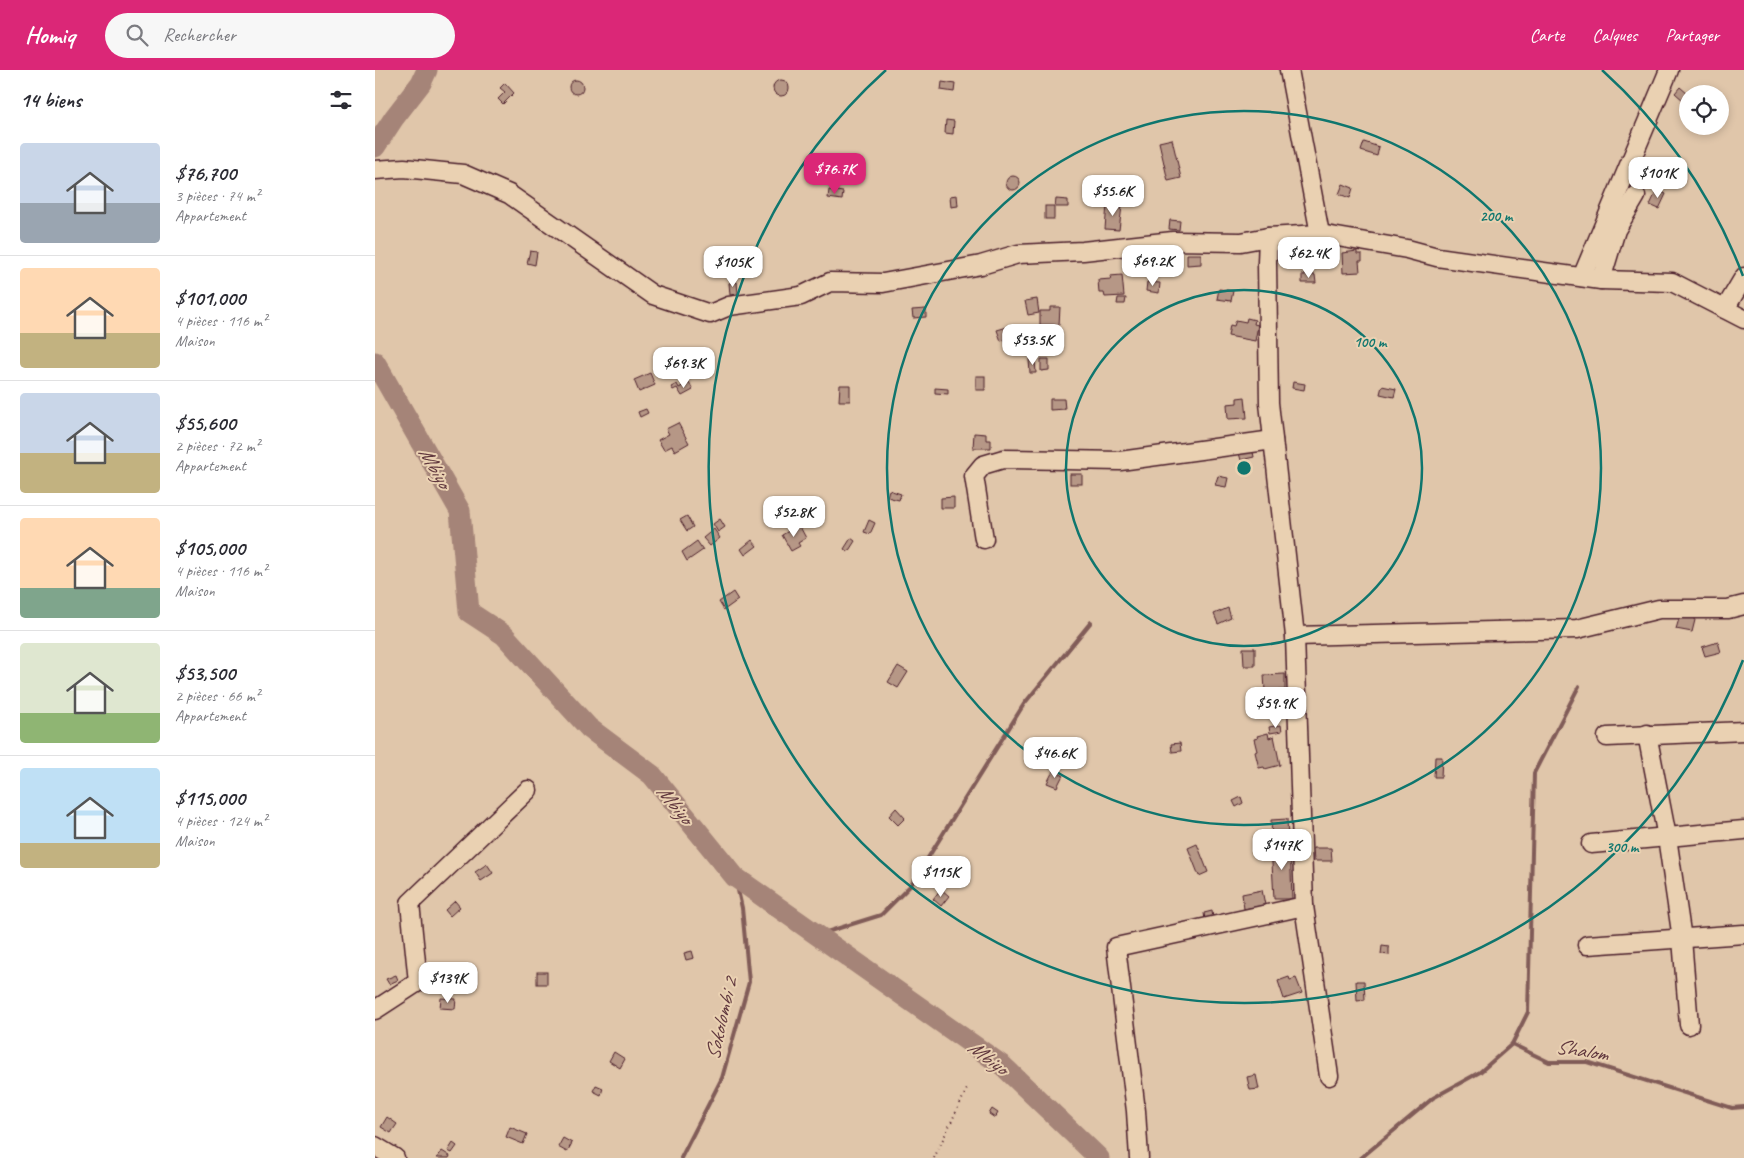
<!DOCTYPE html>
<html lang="fr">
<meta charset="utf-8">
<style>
body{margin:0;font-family:Caveat,sans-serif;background:#f7f7f7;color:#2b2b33;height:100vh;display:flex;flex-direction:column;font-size:19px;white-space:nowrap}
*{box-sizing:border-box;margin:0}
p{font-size:16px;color:#7c7c81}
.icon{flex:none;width:28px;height:28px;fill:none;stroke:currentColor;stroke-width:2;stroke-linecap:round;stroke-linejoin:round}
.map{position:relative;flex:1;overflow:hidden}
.side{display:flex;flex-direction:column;background:#fff;width:375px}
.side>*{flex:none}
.buttons{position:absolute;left:1304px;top:15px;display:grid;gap:10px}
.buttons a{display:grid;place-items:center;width:50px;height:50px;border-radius:50%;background:#fff;box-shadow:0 2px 8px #0003;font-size:25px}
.price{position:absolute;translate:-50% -42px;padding:0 11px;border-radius:10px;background:#fff;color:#222;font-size:16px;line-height:32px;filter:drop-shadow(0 1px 2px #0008)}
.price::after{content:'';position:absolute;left:50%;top:30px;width:15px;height:11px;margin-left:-8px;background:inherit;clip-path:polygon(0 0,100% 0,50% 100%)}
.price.on{background:#db2777;color:#fff}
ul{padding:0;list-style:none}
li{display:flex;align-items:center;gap:15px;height:125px;padding:0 20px}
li+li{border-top:1px solid #e1e1e2}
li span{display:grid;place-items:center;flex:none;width:140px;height:100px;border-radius:5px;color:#555}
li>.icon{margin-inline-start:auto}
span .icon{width:60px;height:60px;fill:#fffc;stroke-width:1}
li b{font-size:21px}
h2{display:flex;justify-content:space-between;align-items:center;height:60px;padding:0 20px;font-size:21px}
header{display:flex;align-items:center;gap:30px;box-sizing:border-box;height:70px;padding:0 25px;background:#db2777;color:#fff}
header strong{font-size:24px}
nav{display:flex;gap:28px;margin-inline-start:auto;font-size:18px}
.search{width:350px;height:45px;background:#f7f7f7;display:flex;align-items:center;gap:12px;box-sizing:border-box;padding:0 18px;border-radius:28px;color:#7c7c81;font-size:19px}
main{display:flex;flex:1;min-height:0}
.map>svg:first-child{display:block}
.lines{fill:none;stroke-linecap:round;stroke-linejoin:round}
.stream{stroke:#815c59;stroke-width:4}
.river{stroke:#a58478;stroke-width:21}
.building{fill:#b69786;stroke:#4a1f2b}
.minor-casing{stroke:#4a1f2b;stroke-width:21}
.path{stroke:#4a1f2b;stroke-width:2;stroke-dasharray:1 4;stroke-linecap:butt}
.minor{stroke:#ead1b2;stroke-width:18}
.ring{fill:none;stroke:#0f766e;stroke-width:2.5}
.labels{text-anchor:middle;stroke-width:4;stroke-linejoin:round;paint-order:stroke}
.water-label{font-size:21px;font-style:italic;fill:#61383e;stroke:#ead1b2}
.centre{fill:#0f766e;stroke:#ead1b2;stroke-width:2.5}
.ring-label{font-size:15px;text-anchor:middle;font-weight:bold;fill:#0f766e;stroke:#ead1b2;stroke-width:4;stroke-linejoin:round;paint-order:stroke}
</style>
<header>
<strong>Homiq</strong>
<div class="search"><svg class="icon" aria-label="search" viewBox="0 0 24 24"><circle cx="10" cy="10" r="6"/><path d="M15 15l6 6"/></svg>Rechercher</div>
<nav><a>Carte</a><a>Calques</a><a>Partager</a></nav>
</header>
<main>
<section class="side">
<h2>14 biens<svg class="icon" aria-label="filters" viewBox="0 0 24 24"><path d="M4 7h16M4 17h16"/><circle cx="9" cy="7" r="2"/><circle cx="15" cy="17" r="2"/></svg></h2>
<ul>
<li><span style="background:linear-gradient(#c9d6e8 60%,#9aa5b1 0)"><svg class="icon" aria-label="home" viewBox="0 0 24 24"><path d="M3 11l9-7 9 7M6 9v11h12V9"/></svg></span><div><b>$76,700</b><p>3 pièces · 74 m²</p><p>Appartement</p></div></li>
<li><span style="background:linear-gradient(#ffd9b3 65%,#c2b280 0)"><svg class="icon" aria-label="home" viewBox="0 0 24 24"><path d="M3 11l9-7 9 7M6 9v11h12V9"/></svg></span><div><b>$101,000</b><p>4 pièces · 116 m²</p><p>Maison</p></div></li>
<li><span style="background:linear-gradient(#c9d6e8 60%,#c2b280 0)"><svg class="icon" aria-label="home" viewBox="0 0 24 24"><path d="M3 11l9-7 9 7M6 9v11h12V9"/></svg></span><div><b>$55,600</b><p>2 pièces · 72 m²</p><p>Appartement</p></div></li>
<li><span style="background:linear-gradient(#ffd9b3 70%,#7fa58c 0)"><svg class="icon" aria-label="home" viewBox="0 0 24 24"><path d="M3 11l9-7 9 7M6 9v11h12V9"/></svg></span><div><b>$105,000</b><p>4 pièces · 116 m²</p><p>Maison</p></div></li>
<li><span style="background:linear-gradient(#dfe7d0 70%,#8fb573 0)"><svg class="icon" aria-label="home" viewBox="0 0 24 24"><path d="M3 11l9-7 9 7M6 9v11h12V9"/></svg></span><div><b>$53,500</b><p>2 pièces · 66 m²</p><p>Appartement</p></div></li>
<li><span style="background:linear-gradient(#bfe0f5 75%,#c2b280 0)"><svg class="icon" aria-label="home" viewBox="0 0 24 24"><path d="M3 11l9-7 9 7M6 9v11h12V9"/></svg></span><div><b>$115,000</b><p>4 pièces · 124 m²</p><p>Maison</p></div></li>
</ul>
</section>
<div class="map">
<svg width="1369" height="1088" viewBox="0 0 1369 1088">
<rect width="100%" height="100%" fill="#e0c6aa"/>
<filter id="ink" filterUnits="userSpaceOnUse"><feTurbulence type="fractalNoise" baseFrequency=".02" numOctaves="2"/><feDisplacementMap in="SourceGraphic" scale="10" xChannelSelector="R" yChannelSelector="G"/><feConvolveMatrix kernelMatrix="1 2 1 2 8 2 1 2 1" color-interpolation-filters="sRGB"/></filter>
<g filter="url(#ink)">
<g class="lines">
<!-- stream -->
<g class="stream">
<polyline points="442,865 506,845 536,815 649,634 716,552"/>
<polyline points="1137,974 1174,992 1212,992 1357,1038 1369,1037"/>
<polyline points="306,1088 347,1008 374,912 367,838 360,807"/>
<polyline points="986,1088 1058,1028 1105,1002 1137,974 1153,942 1159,703 1204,616"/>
</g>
<!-- river -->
<g class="river">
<polyline points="0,77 19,48 46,13 52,0"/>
<polyline points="0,292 85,441 94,542 129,565 214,658 277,705 360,807 628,996 724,1088"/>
</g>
</g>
<!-- building -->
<g class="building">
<circle cx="201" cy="17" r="7"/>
<circle cx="406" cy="18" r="8"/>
<polygon points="567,12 580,14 579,22 566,20"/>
<polygon points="130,13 139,23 128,34 123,29 130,22 125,18"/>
<polygon points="1305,17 1313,24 1309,31 1300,23"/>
<polygon points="571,50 579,51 578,64 570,63"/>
<polygon points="797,69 806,108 793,111 784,72"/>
<polygon points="989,72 1004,77 1002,86 986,81"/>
<circle cx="638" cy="113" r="7"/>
<polygon points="968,114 978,118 975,128 964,124"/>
<polygon points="454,120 468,122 467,130 453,128"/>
<polygon points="1282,120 1291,124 1284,139 1275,135"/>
<polygon points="582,125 583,136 576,137 575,126"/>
<polygon points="681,129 693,130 693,137 680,137"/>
<polygon points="732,134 747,136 744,160 730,159"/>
<rect x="670" y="136" width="9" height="13"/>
<polygon points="795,150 805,151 804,160 794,159"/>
<polygon points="155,181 162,182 160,195 152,193"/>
<polygon points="982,181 982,184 987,184 987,191 984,191 985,202 968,203 967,183"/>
<polygon points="812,184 826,184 826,194 812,195"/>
<polygon points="747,205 749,226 730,227 729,223 724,223 723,210 736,209 735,206"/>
<polygon points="927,205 940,205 941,213 927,213"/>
<polygon points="362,212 363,224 355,225 354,213"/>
<polygon points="772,212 785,213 784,223 771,221"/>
<polygon points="844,219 858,221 856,231 842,229"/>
<polygon points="743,228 751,228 750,234 742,234"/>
<polygon points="662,229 664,243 653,245 650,231"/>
<polygon points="675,237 685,237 684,255 665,255 665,241 675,241"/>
<polygon points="551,239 551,247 538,248 537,240"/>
<polygon points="872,248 880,250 879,254 883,255 880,271 853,266 855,255 859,256 861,250 871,252"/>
<polygon points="636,256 640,267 626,271 622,260"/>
<polygon points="666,289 674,289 674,300 666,301"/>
<polygon points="654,290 660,290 661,303 655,303"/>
<polygon points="275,303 280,315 264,322 259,310"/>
<rect x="601" y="306" width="9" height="14"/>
<polygon points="314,312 318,320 307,326 302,318 298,320 296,317 302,314 304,318"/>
<polygon points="918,312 930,314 929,320 917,318"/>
<polygon points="465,315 475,315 475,331 464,331"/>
<polygon points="1007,316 1021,319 1019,327 1005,324"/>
<polygon points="560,318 573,319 573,324 560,323"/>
<polygon points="870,327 872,348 853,349 852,334 862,333 862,328"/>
<polygon points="675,329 689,329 690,339 675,340"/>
<polygon points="271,339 273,343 265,347 263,342"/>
<polygon points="303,353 314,373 300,381 297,376 289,380 283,370 294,364 291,359"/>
<polygon points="599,363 611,364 611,370 616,370 616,378 598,378"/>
<polygon points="877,377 879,387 866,390 863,380"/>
<rect x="695" y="404" width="12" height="10"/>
<polygon points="843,406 853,408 851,417 840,415"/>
<polygon points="514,420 526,424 524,430 512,427"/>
<polygon points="579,427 579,438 566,438 566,428"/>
<polygon points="312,446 318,457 312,461 305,450"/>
<polygon points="345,449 350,457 343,462 338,454"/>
<polygon points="494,450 500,453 495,464 489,462"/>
<polygon points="424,455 431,468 423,473 425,476 416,481 407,465"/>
<polygon points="339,459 345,468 335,476 328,468"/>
<polygon points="476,468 480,471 473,482 469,479"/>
<polygon points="377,470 382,476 370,485 366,479"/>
<polygon points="322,471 328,480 312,491 307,482"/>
<polygon points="358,522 363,530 349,540 344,532"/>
<polygon points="853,538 856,548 843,554 839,544"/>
<polygon points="1306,542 1321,546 1317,562 1301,559"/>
<polygon points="1343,572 1346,582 1330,586 1327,577"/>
<polygon points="868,578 880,578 880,596 869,596"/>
<polygon points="523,596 533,602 523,618 513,612"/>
<polygon points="910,604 910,620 890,621 889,605"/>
<polygon points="906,655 907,661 895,663 894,657"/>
<polygon points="893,663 894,668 899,666 905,695 890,699 889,697 884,698 880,682 882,681 879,669 883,668 882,666"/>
<polygon points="805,673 806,681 797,682 796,674"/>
<polygon points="1060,687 1067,687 1066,707 1059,707"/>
<polygon points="678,701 688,705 682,717 672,713"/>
<polygon points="866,727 868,733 861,737 858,731"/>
<polygon points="521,738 530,748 523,755 514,746"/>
<polygon points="912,749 913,769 897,770 896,750"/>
<polygon points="822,774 833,802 824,806 813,778"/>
<polygon points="915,774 917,829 899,829 896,775"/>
<polygon points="938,778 956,778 957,791 939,791"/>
<polygon points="112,794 118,803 106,811 100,802"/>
<polygon points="566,819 574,826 566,836 558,829"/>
<polygon points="887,820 890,835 869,839 867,824"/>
<polygon points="80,831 85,837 75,846 70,840"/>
<polygon points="837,841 838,848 830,850 829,843"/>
<polygon points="1007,876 1014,877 1014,885 1006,884"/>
<polygon points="317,881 319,888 311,890 309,883"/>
<rect x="162" y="902" width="10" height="12"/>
<polygon points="21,905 23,910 14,914 11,909"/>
<polygon points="914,907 915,910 921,908 927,923 909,929 903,911"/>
<polygon points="981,911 989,911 990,930 982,931"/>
<polygon points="66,928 81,929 80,939 65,938"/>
<polygon points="239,982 250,989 245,998 234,991"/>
<polygon points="881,1005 884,1019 875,1020 872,1007"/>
<polygon points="221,1015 228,1018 226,1025 218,1021"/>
<polygon points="617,1039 623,1043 620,1048 614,1044"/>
<polygon points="12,1047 22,1054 16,1063 6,1057"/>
<polygon points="135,1057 152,1064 148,1074 131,1067"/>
<polygon points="188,1068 197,1073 192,1082 183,1077"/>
<polygon points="78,1073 82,1076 77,1083 73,1081"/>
<polygon points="67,1081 75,1086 74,1088 62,1088"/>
</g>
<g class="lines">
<!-- minor casing -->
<g class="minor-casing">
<g id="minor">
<polyline points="914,0 945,164"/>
<polyline points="0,100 29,98 88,104 134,124 278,225 335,244 354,236 426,226 455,212 508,213 606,195 643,184 708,181 798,171 866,172 893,167 945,164 1032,179 1062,187 1226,210 1297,212 1369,249"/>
<polyline points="1207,207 1294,0"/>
<polyline points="1226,210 1241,160 1261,126"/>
<polyline points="1350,239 1369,207"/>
<polyline points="609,469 599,406 608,395 628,389 745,391 898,370"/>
<polyline points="920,566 1202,559 1284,539 1353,539 1369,535"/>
<polyline points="1272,664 1292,767 1307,869 1314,955"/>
<polyline points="1232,667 1369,661"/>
<polyline points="1216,774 1369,760"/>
<polyline points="929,836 954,1006"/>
<polyline points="1212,875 1369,864"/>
<polyline points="0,940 43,912 35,833 153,720"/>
<polyline points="0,1076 20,1088"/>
<polyline points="764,1088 761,1041 741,877 929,836 920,566 894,333 892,193 893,167"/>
</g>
</g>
<!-- path -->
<polyline class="path" points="559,1088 592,1019"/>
<!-- minor -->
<use href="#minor" class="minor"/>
</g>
</g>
<!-- distance rings -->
<g class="ring">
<circle cx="869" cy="398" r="178"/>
<circle cx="869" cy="398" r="357"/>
<path d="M1368 590A535 535 0 1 1 511 0M1227 0A535 535 0 0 1 1368 206"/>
</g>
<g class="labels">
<!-- water labels -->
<g class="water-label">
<text transform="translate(60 397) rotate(60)" y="7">Mbiyo</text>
<text transform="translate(300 734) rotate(51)" y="7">Mbiyo</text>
<text transform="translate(346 949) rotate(-77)" y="7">Sokolombi 2</text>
<text transform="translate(1207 980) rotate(9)" y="7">Shalom</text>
<text transform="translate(613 987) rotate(37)" y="7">Mbiyo</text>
</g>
</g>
<circle cx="869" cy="398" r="8" class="centre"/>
<g class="ring-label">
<text x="1121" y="151">200 m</text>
<text x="995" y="277">100 m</text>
<text x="1247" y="782">300 m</text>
</g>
</svg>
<div class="buttons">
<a><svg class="icon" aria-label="locate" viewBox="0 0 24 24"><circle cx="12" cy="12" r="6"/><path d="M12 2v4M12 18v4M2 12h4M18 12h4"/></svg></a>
</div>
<b class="price on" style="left:460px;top:125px">$76.7K</b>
<b class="price" style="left:1283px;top:129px">$101K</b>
<b class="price" style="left:738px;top:147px">$55.6K</b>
<b class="price" style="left:934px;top:209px">$62.4K</b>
<b class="price" style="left:778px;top:217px">$69.2K</b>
<b class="price" style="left:358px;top:218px">$105K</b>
<b class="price" style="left:658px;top:296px">$53.5K</b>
<b class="price" style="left:309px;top:319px">$69.3K</b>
<b class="price" style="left:419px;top:468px">$52.8K</b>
<b class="price" style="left:901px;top:659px">$59.9K</b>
<b class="price" style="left:680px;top:709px">$46.6K</b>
<b class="price" style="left:907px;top:801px">$147K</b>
<b class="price" style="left:566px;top:828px">$115K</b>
<b class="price" style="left:73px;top:934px">$139K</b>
</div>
</main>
